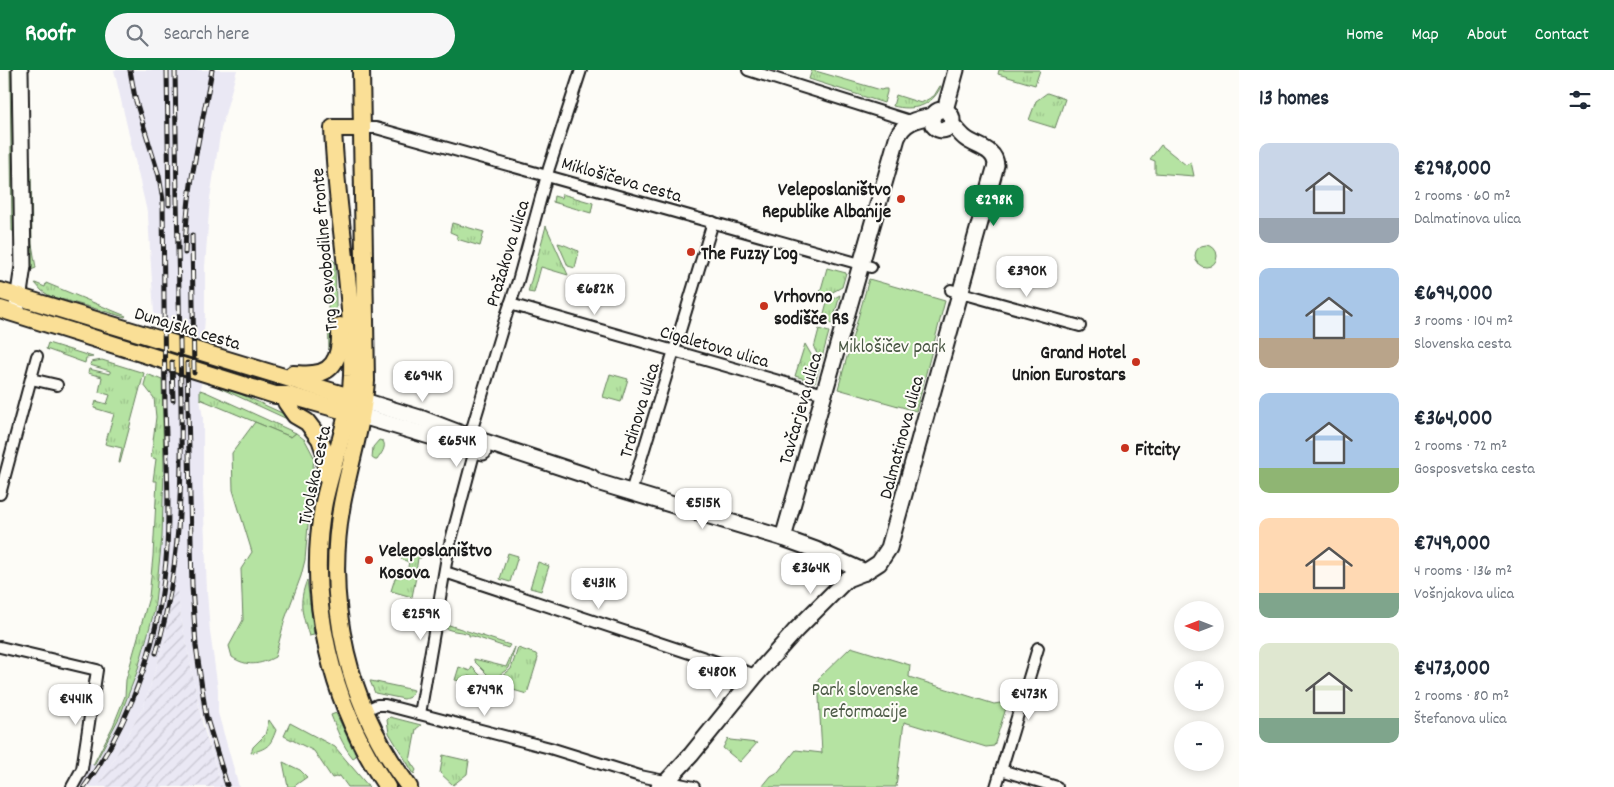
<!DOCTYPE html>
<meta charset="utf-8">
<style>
body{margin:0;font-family:Dekko,sans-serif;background:#f6f6f7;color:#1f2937;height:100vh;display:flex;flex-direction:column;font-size:19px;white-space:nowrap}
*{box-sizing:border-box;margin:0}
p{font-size:16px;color:#747a83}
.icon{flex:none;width:28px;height:28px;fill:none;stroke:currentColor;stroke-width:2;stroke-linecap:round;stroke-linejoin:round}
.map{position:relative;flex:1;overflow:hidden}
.panel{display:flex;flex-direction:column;background:#fff;width:375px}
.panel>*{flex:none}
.needle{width:32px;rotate:270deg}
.fabs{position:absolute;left:1174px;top:531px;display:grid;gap:10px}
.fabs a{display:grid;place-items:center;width:50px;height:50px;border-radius:50%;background:#fff;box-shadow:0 2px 12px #0003;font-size:25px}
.price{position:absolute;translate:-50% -42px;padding:0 11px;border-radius:10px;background:#fff;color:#222;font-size:16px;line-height:32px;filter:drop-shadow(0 1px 2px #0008)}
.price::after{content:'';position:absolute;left:50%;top:30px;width:15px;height:11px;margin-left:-8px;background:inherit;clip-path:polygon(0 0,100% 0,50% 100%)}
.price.current{background:#0b8043;color:#fff}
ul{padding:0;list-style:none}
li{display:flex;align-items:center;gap:15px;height:125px;padding:0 20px}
li span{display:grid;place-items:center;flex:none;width:140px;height:100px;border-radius:10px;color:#555}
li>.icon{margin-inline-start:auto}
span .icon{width:60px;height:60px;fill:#fffc;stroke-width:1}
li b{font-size:21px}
h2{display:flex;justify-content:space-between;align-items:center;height:60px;padding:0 20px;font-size:21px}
header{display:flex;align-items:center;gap:30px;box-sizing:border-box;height:70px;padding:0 25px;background:#0b8043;color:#fff}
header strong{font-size:24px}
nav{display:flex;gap:28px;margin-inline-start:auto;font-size:18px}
.search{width:350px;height:45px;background:#f6f6f7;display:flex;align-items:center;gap:12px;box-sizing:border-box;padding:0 18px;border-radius:28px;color:#747a83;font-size:19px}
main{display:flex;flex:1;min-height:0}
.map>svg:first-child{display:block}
.built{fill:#eae8f4}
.industrial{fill:url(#industrial-furrows)}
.grass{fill:url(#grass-tufts);stroke:#68805f}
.green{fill:#b5e3a2;stroke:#68805f}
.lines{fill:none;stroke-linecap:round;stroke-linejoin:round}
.street-casing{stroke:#1c1c1c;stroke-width:14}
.secondary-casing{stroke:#1c1c1c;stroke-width:19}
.primary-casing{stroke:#1c1c1c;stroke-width:20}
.street{stroke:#fdfcf7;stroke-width:10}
.secondary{stroke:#fdfcf7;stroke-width:15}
.primary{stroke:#fadf96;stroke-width:16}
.rail-casing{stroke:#1c1c1c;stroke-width:5}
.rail{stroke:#fdfcf7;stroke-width:3;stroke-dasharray:9;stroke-linecap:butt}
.poi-dot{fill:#c8321e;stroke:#fdfcf7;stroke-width:2}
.labels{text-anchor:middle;stroke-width:4;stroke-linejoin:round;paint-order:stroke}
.street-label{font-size:19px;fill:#1c1c1c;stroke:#fdfcf7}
.poi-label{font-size:19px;font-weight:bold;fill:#1c1c1c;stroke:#fdfcf7;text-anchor:start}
.park-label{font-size:19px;fill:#4a5844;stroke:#fdfcf7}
</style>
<header>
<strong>Roofr</strong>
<div class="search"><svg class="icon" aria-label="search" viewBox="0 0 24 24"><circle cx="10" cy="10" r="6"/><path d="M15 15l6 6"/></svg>Search here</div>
<nav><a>Home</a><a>Map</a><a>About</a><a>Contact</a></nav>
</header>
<main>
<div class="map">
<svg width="1239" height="717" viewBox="0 0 1239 717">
<defs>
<pattern id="industrial-furrows" width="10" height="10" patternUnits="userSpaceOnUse" patternTransform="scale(1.25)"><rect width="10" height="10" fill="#eae8f4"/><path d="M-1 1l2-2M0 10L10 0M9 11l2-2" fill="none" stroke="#c8c6d1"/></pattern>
<pattern id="grass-tufts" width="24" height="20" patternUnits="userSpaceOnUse" patternTransform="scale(1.25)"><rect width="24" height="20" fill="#b5e3a2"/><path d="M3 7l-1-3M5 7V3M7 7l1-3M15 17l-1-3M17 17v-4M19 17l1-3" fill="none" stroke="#9bc28b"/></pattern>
</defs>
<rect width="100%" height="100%" fill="#fdfcf7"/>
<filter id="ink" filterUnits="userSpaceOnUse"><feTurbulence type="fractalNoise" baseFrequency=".02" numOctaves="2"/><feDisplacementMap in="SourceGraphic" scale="10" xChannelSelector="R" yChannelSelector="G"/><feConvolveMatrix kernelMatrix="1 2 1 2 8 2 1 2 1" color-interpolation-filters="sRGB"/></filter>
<g filter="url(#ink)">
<!-- built -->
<polygon class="built" points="114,0 237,0 221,59 210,128 205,197 205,245 200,329 203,348 203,417 207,522 210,562 218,619 218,643 239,717 222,717 211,681 198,631 181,548 175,510 165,571 143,638 98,717 76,717 87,693 95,695 120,646 137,602 154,542 164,397 161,245 154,244 148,146"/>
<!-- industrial -->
<polygon class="industrial" points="175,507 181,548 198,631 203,656 222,717 98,717 143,638 165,571"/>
<!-- grass -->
<g class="grass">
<polygon points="10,0 13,0 16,161 12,161"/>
<polygon points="812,0 881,20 884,19 887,19 887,22 884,33 809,9"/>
<polygon points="999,0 1040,0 1035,15 998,4"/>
<path d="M940 16H941C932 37 913 41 893 36L896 25 921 33 934 26Z"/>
<polygon points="1047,23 1065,29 1055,58 1029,50 1036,31"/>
<polygon points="31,96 32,174 36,198 31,200 29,97"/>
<polygon points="562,124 593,133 591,143 553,132 554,126 561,128"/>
<polygon points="452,153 484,162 480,176 457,169 457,165 450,162"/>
<polygon points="546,156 568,205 541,197 534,223 528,222"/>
<path d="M558 173C567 175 572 179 579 181L575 198 568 196Z"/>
<polygon points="327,186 335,192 337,274 328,286 329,281"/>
<polygon points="827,198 846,203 842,217 818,230"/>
<polygon points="35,213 45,217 46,213 126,246 125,247 50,226 42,221"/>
<polygon points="840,225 832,254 822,251 827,232"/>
<polygon points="819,259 829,262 821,291 814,278"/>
<polygon points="48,273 93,287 86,288 85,293 46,279"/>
<polygon points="805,274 819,298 815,312 795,306"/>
<polygon points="102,290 144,303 120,393 119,393 122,378 105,374 114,344 94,338 96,331 107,334 110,325 99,322 102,307 88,303 89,299 110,304 110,301 90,295 91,292"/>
<polygon points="147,304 162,310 164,397 162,467 154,542 137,602 120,646 94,695 93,695 113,656 125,626 126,610 149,527 153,486 157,411 153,411 156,389 151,387 156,347 154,328 144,315"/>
<polygon points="610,304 628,309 621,332 603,327"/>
<polygon points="210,310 295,349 298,354 209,313"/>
<polygon points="200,320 206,322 296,363 291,367 200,329"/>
<path d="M379 370 383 371C387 377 381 384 377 390H375L372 388 373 377Z"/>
<path d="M337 413C326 472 322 541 342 599 350 623 363 646 373 670L369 672C328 597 314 495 337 413Z"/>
<polygon points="404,479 422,483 421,488 418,488 416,502 419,503 418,507 416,507 412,527 391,521 396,505 406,506 409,492 401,489"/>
<polygon points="508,483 518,486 510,512 500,509"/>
<polygon points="538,492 549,496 541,521 530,518"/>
<polygon points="603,506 619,510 614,524 599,519"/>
<path d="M307 510 314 565 309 566C302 543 298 533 307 510Z"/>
<path d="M446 554 510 575 508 578 473 566H469V564C461 561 453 562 445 558Z"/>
<polygon points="515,577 509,598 488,613 487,604 474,591 474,589 506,597"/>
<polygon points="518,578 536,584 538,588 527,624 492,614 511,599"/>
<polygon points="459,597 470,601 472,597 481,606 482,611 468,606 466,612 455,610"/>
<polygon points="370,611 371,611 414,620 410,627 404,629 375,623"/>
<path d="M336 643 356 686 353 688C342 675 337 660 331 645Z"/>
<polygon points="390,647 421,655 416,659 410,691 416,700 414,704 389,663 387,650"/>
<path d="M269 650 276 660C270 677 267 678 251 683L253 677 265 665Z"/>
<polygon points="290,653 335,677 369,717 348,717 340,706 332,708 314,681 284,666"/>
<polygon points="728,668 730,670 757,673 740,692 723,678"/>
<polygon points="443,685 469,691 467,704 453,715 440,703"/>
<polygon points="283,692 300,700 307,707 293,717 288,717"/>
</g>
<!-- green -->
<g class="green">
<polygon points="1161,75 1186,95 1191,92 1194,106 1155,103 1155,91 1150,89"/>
<circle cx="1206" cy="186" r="11"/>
<polygon points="869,209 945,231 916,341 838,319"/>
<path d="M255 352 291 367 296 363 305 370 314 387 305 490 301 506 285 549 275 587C260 595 246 597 232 587L229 576 243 550 241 499 252 482 233 420 232 383Z"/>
<polygon points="851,577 910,595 909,607 994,634 1000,633 1007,635 994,676 986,677 904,652 896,717 762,717 771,706 778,702 796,680 822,683 818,609"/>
</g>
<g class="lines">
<!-- street casing -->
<g class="street-casing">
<g id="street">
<polyline points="748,0 910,51"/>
<polyline points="362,58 376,58 871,197"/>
<polyline points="951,220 1080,256"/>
<polyline points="510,234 824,324"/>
<polyline points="31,309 57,315"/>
<polyline points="468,372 506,246 518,211 549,98 581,0"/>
<polyline points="631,422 713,152"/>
<polyline points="0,424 37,286"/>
<polyline points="445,502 756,605"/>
<polyline points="0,577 97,600 82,699 72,717"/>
<polyline points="366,640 377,635 385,635 550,678 640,706 694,717"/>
<polyline points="420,644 448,481 475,380"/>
<polyline points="1001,700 1057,717"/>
<polyline points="996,717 1038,578"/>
</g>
</g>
<!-- secondary casing -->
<g class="secondary-casing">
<g id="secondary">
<polyline points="945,40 956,0"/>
<circle cx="942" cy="50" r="10"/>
<polyline points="17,237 23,196 20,0"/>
<polyline points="364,331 423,349 470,367 591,407 597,412 783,468 816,480 865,502"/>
<polyline points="362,346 483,382"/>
<path d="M783 468 897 68C904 51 917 49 933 46"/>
<path d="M659 717 667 711 691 685 756 605 796 560 847 509 865 502 879 493 889 478 996 95C995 78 976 77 965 68 960 64 956 58 951 54"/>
</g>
</g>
<!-- primary casing -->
<g class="primary-casing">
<g id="primary">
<path d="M361 0 366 311C363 353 350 392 342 434 324 534 348 636 409 717"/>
<path d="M362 58H333C336 141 354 223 352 306 350 349 333 391 324 432 305 529 332 636 387 717"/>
<polyline points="0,221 360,330"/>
<polyline points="0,239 275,325 288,325 355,344"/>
<path d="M293 304C299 304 306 305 313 304 339 302 341 277 340 256"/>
<polyline points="286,332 295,345 307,352 320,369 325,383 326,405"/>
</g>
</g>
<!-- street -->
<use href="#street" class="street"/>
<!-- secondary -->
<use href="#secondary" class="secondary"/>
<!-- primary -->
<use href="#primary" class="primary"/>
<!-- rail casing -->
<g class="rail-casing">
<g id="rail">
<polyline points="167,0 169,135"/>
<polyline points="192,165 194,303"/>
<path d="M185 183C186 121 201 60 212 0"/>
<polyline points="172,292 173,330"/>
<polyline points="187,293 192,516 196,576 206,646 227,715"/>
<path d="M156 583C186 482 182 375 180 272 178 181 176 91 175 0"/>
<path d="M84 717C134 649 162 561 167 477 170 430 166 381 165 334 164 266 164 198 163 130L159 106 135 28 130 0"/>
</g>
</g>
<!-- rail -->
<use href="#rail" class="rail"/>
</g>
</g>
<!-- markers -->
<g class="poi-dot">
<circle cx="901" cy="129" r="5"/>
<circle cx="691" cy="182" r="5"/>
<circle cx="764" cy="236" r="5"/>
<circle cx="1136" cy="292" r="5"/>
<circle cx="1125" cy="378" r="5"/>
<circle cx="369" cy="490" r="5"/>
</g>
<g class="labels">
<!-- street labels -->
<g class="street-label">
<text transform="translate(622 108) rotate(16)" y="7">Miklošičeva cesta</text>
<text transform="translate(323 180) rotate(-95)" y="7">Trg Osvobodilne fronte</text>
<text transform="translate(506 183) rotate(-73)" y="7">Pražakova ulica</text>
<text transform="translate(188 257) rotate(17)" y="7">Dunajska cesta</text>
<text transform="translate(715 275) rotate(16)" y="7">Cigaletova ulica</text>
<text transform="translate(799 338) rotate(-74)" y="7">Tavčarjeva ulica</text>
<text transform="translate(638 340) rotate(-73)" y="7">Trdinova ulica</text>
<text transform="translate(900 367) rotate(-75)" y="7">Dalmatinova ulica</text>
<text transform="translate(313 405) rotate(-78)" y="7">Tivolska cesta</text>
</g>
<!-- poi labels -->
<g class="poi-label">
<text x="891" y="125" text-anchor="end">Veleposlaništvo<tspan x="891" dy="22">Republike Albanije</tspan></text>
<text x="701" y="189">The Fuzzy Log</text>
<text x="774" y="232">Vrhovno<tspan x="774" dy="22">sodišče RS</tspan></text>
<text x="1126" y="288" text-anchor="end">Grand Hotel<tspan x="1126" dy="22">Union Eurostars</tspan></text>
<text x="1135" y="385">Fitcity</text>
<text x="379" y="486">Veleposlaništvo<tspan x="379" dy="22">Kosova</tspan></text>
</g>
<!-- park labels -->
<g class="park-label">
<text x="892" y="282">Miklošičev park</text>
<text x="865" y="625">Park slovenske<tspan x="865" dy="22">reformacije</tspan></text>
</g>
</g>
</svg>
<div class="fabs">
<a><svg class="needle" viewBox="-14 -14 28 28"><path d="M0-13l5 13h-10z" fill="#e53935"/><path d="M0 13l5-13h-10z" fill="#747a83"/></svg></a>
<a>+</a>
<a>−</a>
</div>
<b class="price current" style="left:994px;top:157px">€298K</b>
<b class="price" style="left:1027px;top:228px">€390K</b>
<b class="price" style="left:595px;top:246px">€682K</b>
<b class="price" style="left:423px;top:333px">€694K</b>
<b class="price" style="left:457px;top:398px">€654K</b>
<b class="price" style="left:703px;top:460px">€515K</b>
<b class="price" style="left:811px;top:525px">€364K</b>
<b class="price" style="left:599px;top:540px">€431K</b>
<b class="price" style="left:421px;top:571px">€259K</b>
<b class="price" style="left:717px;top:629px">€480K</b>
<b class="price" style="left:485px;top:647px">€749K</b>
<b class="price" style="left:1029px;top:651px">€473K</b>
<b class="price" style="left:76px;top:656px">€441K</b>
</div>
<section class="panel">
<h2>13 homes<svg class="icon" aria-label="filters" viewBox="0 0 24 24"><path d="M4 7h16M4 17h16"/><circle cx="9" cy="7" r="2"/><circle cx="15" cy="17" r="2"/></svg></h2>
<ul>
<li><span style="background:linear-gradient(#c9d6e8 75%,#9aa5b1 0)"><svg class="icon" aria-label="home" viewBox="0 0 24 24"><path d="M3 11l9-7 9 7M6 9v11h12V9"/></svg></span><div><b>€298,000</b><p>2 rooms · 60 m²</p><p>Dalmatinova ulica</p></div></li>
<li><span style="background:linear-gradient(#a9c7e8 70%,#b9a48a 0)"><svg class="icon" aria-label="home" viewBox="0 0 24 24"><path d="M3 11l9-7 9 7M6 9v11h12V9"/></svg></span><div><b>€694,000</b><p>3 rooms · 104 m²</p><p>Slovenska cesta</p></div></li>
<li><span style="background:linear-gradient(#a9c7e8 75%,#8fb573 0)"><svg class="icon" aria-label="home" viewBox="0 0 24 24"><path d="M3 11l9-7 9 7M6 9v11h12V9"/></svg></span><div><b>€364,000</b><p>2 rooms · 72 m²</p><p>Gosposvetska cesta</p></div></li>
<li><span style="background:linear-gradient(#ffd9b3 75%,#7fa58c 0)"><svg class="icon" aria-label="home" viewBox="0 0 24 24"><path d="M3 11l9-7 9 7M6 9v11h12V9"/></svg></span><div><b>€749,000</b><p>4 rooms · 136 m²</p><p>Vošnjakova ulica</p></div></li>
<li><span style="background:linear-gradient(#dfe7d0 75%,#7fa58c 0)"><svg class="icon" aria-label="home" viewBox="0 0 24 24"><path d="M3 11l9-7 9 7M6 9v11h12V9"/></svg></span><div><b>€473,000</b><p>2 rooms · 80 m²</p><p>Štefanova ulica</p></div></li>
</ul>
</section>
</main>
